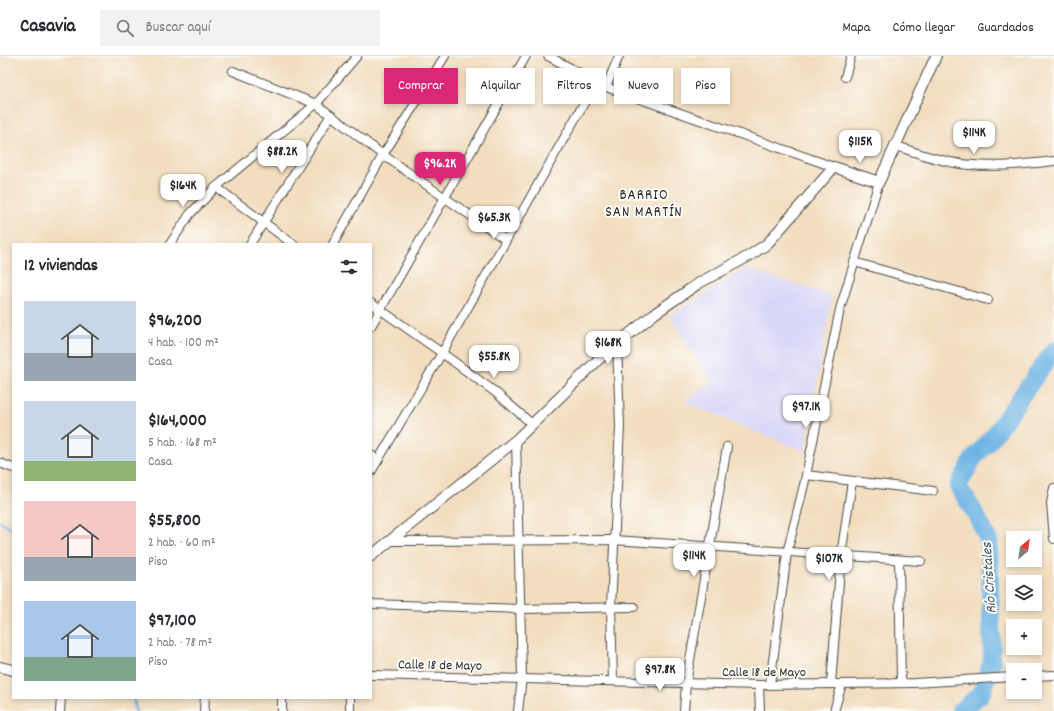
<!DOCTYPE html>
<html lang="es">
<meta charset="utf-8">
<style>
body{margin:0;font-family:Dekko,sans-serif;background:#f2f2f3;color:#2b2b33;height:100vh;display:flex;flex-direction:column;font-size:15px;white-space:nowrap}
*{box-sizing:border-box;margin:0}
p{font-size:13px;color:#7c7c81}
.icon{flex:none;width:22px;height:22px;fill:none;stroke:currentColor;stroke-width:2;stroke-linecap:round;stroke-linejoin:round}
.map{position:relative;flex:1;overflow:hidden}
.sheet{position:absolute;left:12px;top:187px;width:360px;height:456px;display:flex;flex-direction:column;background:#fff;border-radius:0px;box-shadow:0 2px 6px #0003}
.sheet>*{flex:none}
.top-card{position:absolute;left:384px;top:12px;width:380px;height:36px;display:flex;gap:8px}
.needle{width:26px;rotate:29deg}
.tools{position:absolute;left:1006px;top:475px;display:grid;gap:8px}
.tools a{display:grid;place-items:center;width:36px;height:36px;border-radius:0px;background:#fff;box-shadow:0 2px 6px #0003;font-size:20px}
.price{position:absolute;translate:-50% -34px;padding:0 9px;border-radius:8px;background:#fff;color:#222;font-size:13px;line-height:26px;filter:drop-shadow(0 1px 2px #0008)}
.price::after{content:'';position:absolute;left:50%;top:24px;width:12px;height:9px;margin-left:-6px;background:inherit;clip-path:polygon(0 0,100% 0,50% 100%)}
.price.active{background:#db2777;color:#fff}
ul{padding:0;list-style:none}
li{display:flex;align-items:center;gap:12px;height:100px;padding:0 12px}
li span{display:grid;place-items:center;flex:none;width:112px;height:80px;border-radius:0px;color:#555}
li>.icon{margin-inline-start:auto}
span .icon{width:48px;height:48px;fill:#fffc;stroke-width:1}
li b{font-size:17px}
h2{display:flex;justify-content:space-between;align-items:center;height:48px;padding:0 12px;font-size:17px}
.pill{padding:0 14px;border-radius:0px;background:#fff;box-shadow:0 2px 6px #0003;font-size:14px;line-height:36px}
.pill.active{background:#db2777;color:#fff}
header{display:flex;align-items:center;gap:24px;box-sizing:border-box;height:56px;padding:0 20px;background:#fff;border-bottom:1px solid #e1e1e2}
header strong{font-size:19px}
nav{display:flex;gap:22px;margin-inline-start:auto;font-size:14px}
.search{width:280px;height:36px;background:#f2f2f3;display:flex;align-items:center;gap:10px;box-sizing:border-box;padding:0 14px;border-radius:0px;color:#7c7c81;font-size:15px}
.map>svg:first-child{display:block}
.built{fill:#d9d7f7}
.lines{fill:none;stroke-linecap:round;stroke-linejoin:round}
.stream{stroke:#6db4e4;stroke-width:3}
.river{stroke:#6db4e4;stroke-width:18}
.minor-casing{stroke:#494641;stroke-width:10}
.tertiary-casing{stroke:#494641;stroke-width:12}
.minor{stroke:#fff;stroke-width:8}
.tertiary{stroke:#fff;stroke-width:10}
.labels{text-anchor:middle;stroke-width:4;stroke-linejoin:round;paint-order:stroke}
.street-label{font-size:14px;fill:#2b2b2b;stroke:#fdfcf7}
.neighbourhood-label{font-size:15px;letter-spacing:1px;fill:#2b2b2b;stroke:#fdfcf7}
.water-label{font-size:15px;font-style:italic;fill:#425b6c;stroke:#fdfcf7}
</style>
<header>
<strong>Casavia</strong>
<div class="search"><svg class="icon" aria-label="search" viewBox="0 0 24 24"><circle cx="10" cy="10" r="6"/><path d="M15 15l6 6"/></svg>Buscar aquí</div>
<nav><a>Mapa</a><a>Cómo llegar</a><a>Guardados</a></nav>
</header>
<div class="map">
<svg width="1054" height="655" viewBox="0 0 1054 655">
<rect width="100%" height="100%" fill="#fdfcf7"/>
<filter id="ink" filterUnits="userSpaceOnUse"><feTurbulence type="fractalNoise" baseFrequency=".025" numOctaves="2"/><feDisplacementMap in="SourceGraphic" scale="8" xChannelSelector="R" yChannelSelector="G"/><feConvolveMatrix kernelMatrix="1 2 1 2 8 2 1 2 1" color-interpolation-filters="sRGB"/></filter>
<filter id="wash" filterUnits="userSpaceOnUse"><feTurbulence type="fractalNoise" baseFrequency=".012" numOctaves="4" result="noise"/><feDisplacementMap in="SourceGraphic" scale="16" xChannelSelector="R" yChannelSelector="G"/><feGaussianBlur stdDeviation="0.9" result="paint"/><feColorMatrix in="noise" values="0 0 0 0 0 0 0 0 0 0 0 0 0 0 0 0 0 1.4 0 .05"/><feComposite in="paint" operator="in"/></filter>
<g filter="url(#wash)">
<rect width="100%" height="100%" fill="#f2ddbf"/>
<!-- built -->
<polygon class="built" points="745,212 832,240 805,396 685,346 713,326 669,260"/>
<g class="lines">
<!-- stream -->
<g class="stream">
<polyline points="0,466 13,473"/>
<polyline points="133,642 136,655"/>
</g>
<!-- river -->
<polyline class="river" points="960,655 981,638 992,605 989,485 976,459 958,430 973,403 994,379 1054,294"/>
</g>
</g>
<g filter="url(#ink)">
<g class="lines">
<!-- minor casing -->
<g class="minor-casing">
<g id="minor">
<polyline points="548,0 606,31 834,111"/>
<polyline points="233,15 316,48 383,99 506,184"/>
<polyline points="845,21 851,0"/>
<polyline points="606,31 619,0"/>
<path d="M894 89C913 96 931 102 950 106 984 113 1020 109 1054 105"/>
<polyline points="216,131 293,188"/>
<polyline points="170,188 190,158 216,131 316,48 357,0"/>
<polyline points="250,188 331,59"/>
<polyline points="333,188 383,99 445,0"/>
<polyline points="854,206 988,244"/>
<polyline points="371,247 442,297 596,26"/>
<polyline points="371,270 526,0"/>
<polyline points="516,384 522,622 518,655"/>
<polyline points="371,399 378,404"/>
<polyline points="0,407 13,412"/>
<polyline points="371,416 442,297 495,336 532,368"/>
<polyline points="806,419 933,435"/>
<polyline points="1054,432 1051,447 1054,483"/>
<polyline points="389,485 614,484 921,505"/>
<polyline points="899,504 901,627"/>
<polyline points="371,548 520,553 634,551"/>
<polyline points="371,619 759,629 914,627 1013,621"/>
<polyline points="1035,620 1054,619"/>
<polyline points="613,625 611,551 620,370 617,288"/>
<polyline points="770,628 787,497 804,429 840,253 879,126"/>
<polyline points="831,628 841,500 852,425"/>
<polyline points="759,629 760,655"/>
<polyline points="350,642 350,655"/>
<polyline points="60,655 61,642"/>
<polyline points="204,655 205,642"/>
<polyline points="282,655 282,642"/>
<polyline points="684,655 686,627 727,391"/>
<polyline points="834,655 842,628"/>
</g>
</g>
<!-- tertiary casing -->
<g class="tertiary-casing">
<g id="tertiary">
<polyline points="371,500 516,384 601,301 654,258 699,227 749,200 767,188 834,111 879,126 936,0"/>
<polyline points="0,611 13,614"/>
</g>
</g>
<!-- minor -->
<use href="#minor" class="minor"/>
<!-- tertiary -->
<use href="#tertiary" class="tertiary"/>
</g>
</g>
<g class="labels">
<!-- street labels -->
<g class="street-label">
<text transform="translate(440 608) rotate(1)" y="5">Calle 18 de Mayo</text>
<text x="764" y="620">Calle 18 de Mayo</text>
</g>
<!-- neighbourhood labels -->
<g class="neighbourhood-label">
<text x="644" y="143">BARRIO<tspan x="644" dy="17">SAN MARTÍN</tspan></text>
</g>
<!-- water labels -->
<g class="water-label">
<text transform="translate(988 522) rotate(-94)" y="5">Río Cristales</text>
</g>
</g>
</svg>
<div class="tools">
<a><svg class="needle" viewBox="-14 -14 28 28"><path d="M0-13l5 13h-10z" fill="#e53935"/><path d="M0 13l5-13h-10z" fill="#7c7c81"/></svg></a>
<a><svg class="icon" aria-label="layers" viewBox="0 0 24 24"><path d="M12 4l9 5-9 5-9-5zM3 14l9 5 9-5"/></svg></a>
<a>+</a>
<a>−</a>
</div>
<b class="price" style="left:974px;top:99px">$114K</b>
<b class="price" style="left:860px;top:108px">$115K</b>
<b class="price" style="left:282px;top:118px">$88.2K</b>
<b class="price active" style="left:440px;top:130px">$96.2K</b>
<b class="price" style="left:183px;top:152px">$164K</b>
<b class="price" style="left:494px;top:184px">$65.3K</b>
<b class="price" style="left:608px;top:309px">$168K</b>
<b class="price" style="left:494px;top:323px">$55.8K</b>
<b class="price" style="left:806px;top:373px">$97.1K</b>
<b class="price" style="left:694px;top:522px">$114K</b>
<b class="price" style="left:829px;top:525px">$107K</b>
<b class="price" style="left:660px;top:636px">$97.8K</b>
<div class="top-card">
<a class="pill active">Comprar</a>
<a class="pill">Alquilar</a>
<a class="pill">Filtros</a>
<a class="pill">Nuevo</a>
<a class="pill">Piso</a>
</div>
<section class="sheet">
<h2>12 viviendas<svg class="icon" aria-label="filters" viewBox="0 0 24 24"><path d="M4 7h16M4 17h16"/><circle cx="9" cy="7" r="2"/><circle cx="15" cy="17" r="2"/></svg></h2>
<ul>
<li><span style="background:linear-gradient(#c9d6e8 65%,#9aa5b1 0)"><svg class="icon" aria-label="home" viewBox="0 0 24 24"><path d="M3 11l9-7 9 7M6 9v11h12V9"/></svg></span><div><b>$96,200</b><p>4 hab. · 100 m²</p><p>Casa</p></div></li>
<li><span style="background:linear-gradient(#c9d6e8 75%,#8fb573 0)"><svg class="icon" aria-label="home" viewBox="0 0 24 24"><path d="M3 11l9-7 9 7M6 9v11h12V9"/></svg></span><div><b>$164,000</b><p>5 hab. · 168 m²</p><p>Casa</p></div></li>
<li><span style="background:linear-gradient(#f6c9c9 70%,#9aa5b1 0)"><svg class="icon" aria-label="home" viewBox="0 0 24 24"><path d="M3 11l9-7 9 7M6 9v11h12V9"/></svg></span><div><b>$55,800</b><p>2 hab. · 60 m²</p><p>Piso</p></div></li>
<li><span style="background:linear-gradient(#a9c7e8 70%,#7fa58c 0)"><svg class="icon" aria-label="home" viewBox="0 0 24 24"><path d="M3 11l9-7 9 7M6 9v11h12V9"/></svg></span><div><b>$97,100</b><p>2 hab. · 78 m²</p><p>Piso</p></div></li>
</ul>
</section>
</div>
